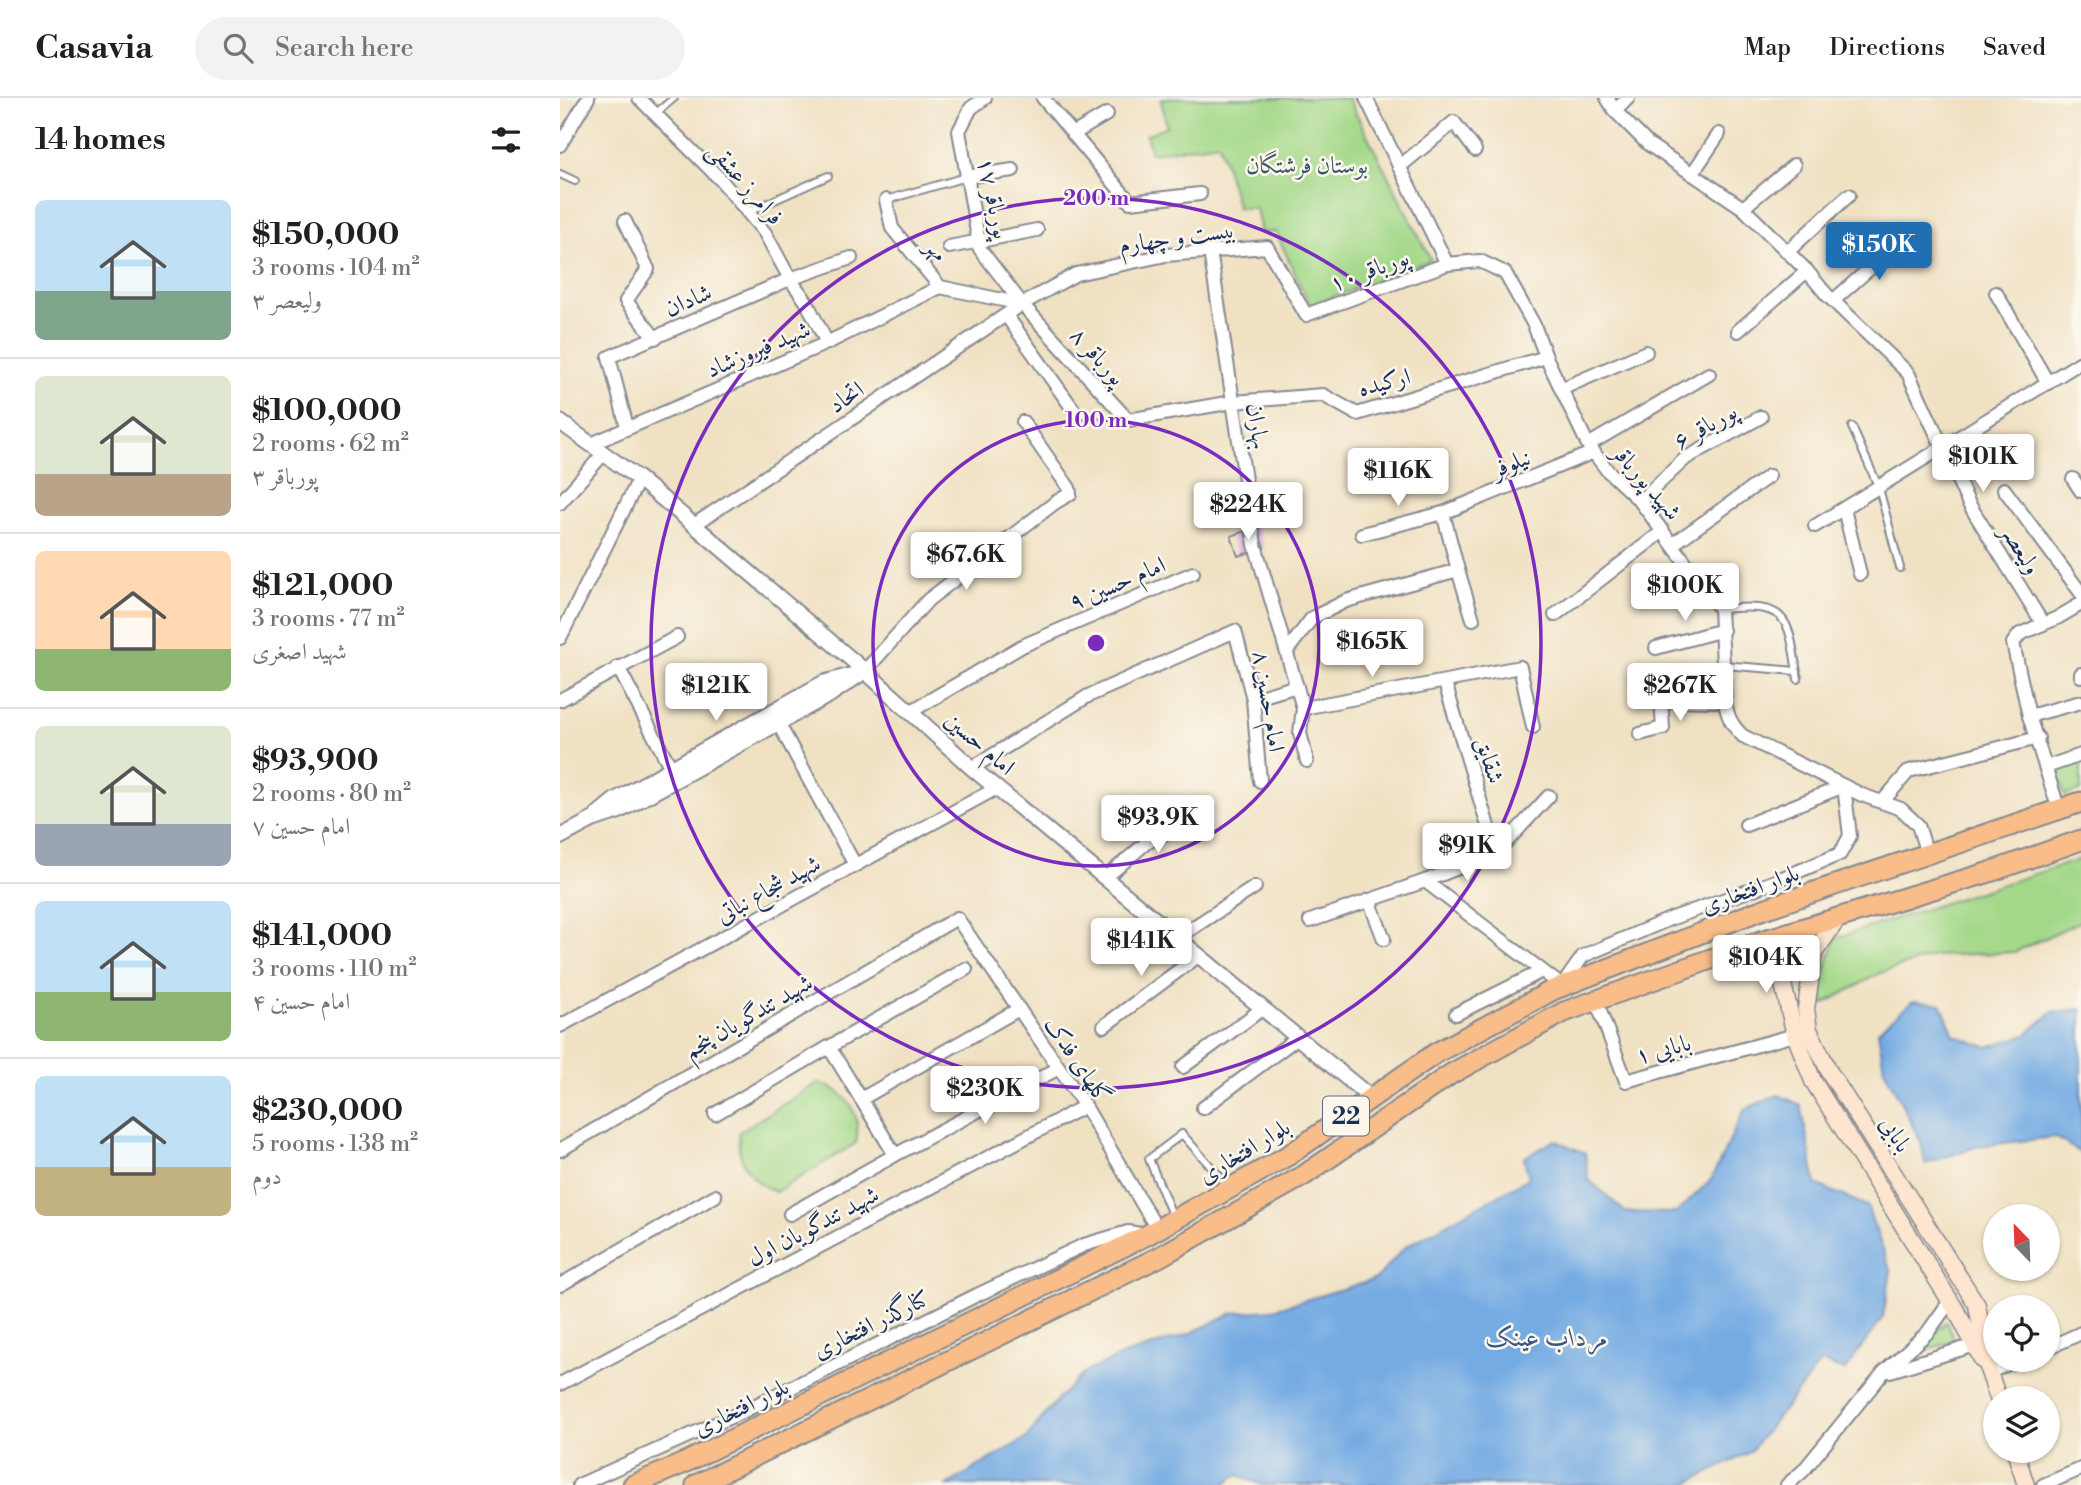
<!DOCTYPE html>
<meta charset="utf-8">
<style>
body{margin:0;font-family:"Libre Bodoni",Amiri,serif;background:#f2f2f2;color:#202124;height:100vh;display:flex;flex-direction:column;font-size:26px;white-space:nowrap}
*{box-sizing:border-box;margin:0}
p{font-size:23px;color:#757577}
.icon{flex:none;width:38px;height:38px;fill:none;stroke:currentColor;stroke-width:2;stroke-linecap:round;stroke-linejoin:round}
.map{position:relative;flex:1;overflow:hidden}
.panel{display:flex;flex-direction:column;background:#fff;width:560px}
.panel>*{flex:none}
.needle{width:46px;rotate:337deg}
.controls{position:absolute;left:1423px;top:1106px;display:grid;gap:14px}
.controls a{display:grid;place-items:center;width:77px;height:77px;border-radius:50%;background:#fff;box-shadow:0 2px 5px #0004;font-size:35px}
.price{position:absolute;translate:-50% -60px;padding:0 16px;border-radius:7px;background:#fff;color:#222;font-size:23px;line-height:46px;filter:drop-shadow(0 2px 4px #0008)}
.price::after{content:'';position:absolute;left:50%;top:42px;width:21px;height:16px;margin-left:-10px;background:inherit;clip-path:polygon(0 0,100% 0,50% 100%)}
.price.selected{background:#1f6fb2;color:#fff}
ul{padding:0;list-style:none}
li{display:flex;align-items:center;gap:21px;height:175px;padding:0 35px}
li+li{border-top:2px solid #e0e0e0}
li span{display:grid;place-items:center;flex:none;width:196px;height:140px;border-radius:10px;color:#555}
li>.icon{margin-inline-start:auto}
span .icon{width:84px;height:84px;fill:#fffc;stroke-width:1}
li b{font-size:30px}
h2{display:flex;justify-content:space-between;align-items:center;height:84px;padding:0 35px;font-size:30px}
header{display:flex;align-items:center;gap:42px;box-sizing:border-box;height:98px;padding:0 35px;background:#fff;border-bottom:2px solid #e0e0e0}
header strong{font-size:33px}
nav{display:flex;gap:38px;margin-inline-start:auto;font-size:24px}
.search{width:490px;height:63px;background:#f2f2f2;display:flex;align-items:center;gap:18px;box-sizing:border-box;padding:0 24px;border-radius:38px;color:#757577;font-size:26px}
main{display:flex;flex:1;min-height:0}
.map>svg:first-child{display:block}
.green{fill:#a3d888;stroke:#5f8473;stroke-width:2}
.water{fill:#74abe3;stroke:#486da0;stroke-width:2}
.building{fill:#dfb2e2}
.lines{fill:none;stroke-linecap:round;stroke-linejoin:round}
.service-casing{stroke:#868890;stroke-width:10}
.minor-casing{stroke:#868890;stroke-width:16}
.tertiary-casing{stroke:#868890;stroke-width:18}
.secondary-casing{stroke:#868890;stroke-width:19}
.trunk-casing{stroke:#868890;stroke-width:23}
.service{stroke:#fff;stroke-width:6}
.minor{stroke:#fff;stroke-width:12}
.tertiary{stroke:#fff;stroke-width:14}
.secondary{stroke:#fde5d0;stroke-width:16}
.trunk{stroke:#f9bd89;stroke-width:19}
.ring{fill:none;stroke:#7b2cbf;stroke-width:3.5}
.labels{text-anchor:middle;stroke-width:5;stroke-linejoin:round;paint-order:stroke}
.shield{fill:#fbf7ec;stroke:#5e6b89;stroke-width:2}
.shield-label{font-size:23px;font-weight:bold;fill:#1b2f5e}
.park-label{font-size:24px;fill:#3d5968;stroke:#fbf7ec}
.street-label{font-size:24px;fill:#1b2f5e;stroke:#fbf7ec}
.water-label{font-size:26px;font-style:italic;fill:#365486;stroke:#fbf7ec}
.centre{fill:#7b2cbf;stroke:#fbf7ec;stroke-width:3.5}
.ring-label{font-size:21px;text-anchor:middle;font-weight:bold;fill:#7b2cbf;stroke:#fbf7ec;stroke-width:5;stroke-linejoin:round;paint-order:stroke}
</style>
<header>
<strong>Casavia</strong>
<div class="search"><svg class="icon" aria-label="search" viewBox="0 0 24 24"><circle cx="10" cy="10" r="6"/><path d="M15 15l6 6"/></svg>Search here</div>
<nav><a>Map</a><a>Directions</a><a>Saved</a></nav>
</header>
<main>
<section class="panel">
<h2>14 homes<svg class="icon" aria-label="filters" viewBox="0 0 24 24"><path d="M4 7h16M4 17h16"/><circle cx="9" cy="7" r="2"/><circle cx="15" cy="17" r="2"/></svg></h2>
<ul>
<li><span style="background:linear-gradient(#bfe0f5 65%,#7fa58c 0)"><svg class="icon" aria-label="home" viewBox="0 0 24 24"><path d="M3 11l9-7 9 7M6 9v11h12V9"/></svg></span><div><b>$150,000</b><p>3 rooms · 104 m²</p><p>ولیعصر ۳</p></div></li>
<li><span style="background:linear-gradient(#dfe7d0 70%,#b9a48a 0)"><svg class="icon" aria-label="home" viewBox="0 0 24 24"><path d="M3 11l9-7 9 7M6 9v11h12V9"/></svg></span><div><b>$100,000</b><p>2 rooms · 62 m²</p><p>پورباقر ۳</p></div></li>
<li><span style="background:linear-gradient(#ffd9b3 70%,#8fb573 0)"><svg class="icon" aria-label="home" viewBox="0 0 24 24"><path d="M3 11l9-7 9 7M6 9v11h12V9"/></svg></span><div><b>$121,000</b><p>3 rooms · 77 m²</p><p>شهید اصغری</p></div></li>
<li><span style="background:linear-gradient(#dfe7d0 70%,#9aa5b1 0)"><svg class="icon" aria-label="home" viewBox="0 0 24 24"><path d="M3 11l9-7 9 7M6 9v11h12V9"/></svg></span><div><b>$93,900</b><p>2 rooms · 80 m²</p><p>امام حسین ۷</p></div></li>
<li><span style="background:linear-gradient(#bfe0f5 65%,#8fb573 0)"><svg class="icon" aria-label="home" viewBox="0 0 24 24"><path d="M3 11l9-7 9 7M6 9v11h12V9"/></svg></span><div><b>$141,000</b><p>3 rooms · 110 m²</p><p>امام حسین ۴</p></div></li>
<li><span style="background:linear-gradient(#bfe0f5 65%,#c2b280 0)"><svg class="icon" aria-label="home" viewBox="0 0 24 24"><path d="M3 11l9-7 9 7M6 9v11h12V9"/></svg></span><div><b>$230,000</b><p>5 rooms · 138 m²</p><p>دوم</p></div></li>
</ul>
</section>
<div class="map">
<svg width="1521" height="1387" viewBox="0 0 1521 1387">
<rect width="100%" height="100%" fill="#fbf7ec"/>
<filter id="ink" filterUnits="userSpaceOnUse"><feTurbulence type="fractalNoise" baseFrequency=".0143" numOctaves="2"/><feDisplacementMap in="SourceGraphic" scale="14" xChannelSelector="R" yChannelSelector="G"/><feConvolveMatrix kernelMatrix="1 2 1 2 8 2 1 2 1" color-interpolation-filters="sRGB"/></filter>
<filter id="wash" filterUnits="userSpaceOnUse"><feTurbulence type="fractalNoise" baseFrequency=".00686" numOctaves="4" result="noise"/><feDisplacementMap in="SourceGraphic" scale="28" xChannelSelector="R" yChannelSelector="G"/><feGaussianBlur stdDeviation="1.57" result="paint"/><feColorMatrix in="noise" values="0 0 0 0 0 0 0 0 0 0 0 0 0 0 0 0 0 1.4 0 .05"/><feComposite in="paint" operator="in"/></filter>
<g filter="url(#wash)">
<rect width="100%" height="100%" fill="#f0e1c3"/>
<!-- green -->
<g class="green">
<polygon points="605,0 788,0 871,162 750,208 716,134 701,135 696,110 678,110 659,45 591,55 586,37 607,28 601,2"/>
<polygon points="1521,661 1521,692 1505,698 1495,671"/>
<polygon points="1521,761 1521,823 1455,854 1374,858 1320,875 1262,907 1264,874 1276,840"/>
<path d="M258 985C287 992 302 1016 296 1045L216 1094C190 1084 176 1062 179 1034Z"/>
<polygon points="1386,1224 1395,1242 1348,1259"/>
</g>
<!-- water -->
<g class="water">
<polygon points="1353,903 1381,906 1394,937 1427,949 1466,937 1492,914 1521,911 1521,1055 1495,1039 1419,1048 1365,1066 1361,1044 1324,971 1318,933"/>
<polygon points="1218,997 1241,1007 1256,1086 1307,1108 1331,1174 1323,1219 1285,1272 1261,1264 1190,1354 1125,1387 702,1387 677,1377 662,1387 387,1387 466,1340 498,1301 525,1274 564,1257 629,1236 672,1215 711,1212 816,1181 845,1149 969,1080 964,1060 995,1042 1025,1055 1028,1081 1065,1114 1116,1115 1151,1082 1185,1011"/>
</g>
<g id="blocks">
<!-- building -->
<polygon class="building" points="697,429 704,450 678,458 671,438"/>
</g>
</g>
<g filter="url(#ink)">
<use href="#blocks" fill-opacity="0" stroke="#868890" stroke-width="2"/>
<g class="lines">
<!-- service casing -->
<g class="service-casing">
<g id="service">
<polyline points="95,16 114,0"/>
<polyline points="0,76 15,83"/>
<polyline points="326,102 406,79"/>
<polyline points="188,114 268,78"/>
<polyline points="1292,329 1319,390 1340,470"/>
<path d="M1160 511C1230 504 1228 518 1238 581"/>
<polyline points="1163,567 1236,573"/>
<polyline points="613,1119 589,1061 622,1036 669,1089"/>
</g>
</g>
<!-- minor casing -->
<g class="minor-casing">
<g id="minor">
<polyline points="79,0 160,81 205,135 230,181 246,203 267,245"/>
<polyline points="425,0 411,10 399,33 420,151 462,206 568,322 673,304 763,297 797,316 986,259"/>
<polyline points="483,0 570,104 640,96"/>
<path d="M806 0 887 166 920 163 945 175 974 227 986 259 1028 347 1047 372 1080 403 1160 511 1165 603C1167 618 1172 628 1183 638L1302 697 1341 711 1358 727 1367 756"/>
<polyline points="1047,0 1055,13 1088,46 1183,110 1247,173 1267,197 1348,275 1409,406 1483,526"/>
<polyline points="1055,13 1068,0"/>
<polyline points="513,36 547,16"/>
<polyline points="0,47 28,0"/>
<polyline points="839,69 894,24 915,52"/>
<polyline points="1132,76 1159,36"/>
<polyline points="406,79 453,72"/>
<polyline points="326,102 332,130 380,189 462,206"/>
<polyline points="1183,110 1234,67"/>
<polyline points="65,123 88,171 66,203 95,240"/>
<polyline points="389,149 477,132"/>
<polyline points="650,153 695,447 743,610 740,635 747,663"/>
<polyline points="1227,154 1289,97"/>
<polyline points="1436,195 1488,285"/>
<polyline points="1274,202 1343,141"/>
<polyline points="446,217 518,318"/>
<polyline points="1178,233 1247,173"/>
<polyline points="1001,291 1086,254"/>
<polyline points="67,329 49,259 230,181 291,160"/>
<polyline points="31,346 267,245 380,189"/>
<polyline points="1028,347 1149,276"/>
<polyline points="1513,381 1521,393"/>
<polyline points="1444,391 1521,495"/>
<polyline points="1080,403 1126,360 1201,319"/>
<polyline points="0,405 44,355"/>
<polyline points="1284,411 1300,476"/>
<polyline points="883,415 898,472"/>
<polyline points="134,427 462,206 516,176 606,157 707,149 746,217 887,166"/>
<polyline points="1255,428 1521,264"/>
<polyline points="802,436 883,415 1034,354"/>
<polyline points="1113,446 1209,378"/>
<polyline points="995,517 1103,433"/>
<polyline points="0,540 79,381"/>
<polyline points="1096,550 1163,532"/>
<polyline points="727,553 752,520 786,503 898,472 913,521"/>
<polyline points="58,569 115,678"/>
<polyline points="305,573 368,502 496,404 510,396 509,390 463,324"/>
<polyline points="1521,576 1521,578"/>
<polyline points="885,585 936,755"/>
<polyline points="693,601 737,588"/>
<polyline points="0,602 117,539"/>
<polyline points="743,610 960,569 973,629"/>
<polyline points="350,614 462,548 633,475"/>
<polyline points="214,617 295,767"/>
<polyline points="1469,618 1521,604"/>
<polyline points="1080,636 1103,630 1101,602 1165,603"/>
<polyline points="1486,669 1521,657"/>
<polyline points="412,670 528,598 675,533 693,601 700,683"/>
<polyline points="1322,704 1349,673 1478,640"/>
<polyline points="1499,712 1469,618 1453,545 1460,536 1497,520 1521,506"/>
<polyline points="545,780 586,745 640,717"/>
<polyline points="865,783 1002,888 1023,858 1110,821 1213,784 1280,756 1290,738 1284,688 1186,727"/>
<polyline points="809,802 824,841"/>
<polyline points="750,823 865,783 936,755 989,698"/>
<polyline points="617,840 695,789"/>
<polyline points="1036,902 1066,983 1235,937"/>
<polyline points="896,916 982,873"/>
<polyline points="0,928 437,690"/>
<polyline points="544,928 638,858"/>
<polyline points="623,969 702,911"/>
<polyline points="301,1001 269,949 406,871"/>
<polyline points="643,1010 737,940"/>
<polyline points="155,1016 269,949"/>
<polyline points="0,1052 397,820 525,1008 597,1131"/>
<polyline points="335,1057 499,970"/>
<polyline points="230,1116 335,1057 301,1001 459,911"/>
<polyline points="0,1187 155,1098"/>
<polyline points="1488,1250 1521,1235"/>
<polyline points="1330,1273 1415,1247"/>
<polyline points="1429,1274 1458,1262"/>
<polyline points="0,1286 525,1008"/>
<polyline points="19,1387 186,1312 417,1197 524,1147 568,1134 587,1137"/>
<polyline points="1227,1387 1243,1373 1323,1275 1368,1234 1390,1203"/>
<polyline points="1483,1387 1521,1371"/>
</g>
</g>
<!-- tertiary casing -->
<g class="tertiary-casing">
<g id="tertiary">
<polyline points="0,324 79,381 134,427 305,573 412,670 811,1000"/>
<polyline points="38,716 55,702 263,585 292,577"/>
<polyline points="0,739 32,722 59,713 271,596 305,573"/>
</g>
</g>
<!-- secondary casing -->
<g class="secondary-casing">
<g id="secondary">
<polyline points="1279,819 1254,855 1246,911 1249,932 1270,975 1417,1207 1429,1274 1438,1300"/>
<polyline points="1198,844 1212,856 1219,869 1235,937 1253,983 1397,1214 1423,1263"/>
<polyline points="1219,869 1231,861 1244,860 1251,867"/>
<polyline points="1455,1353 1466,1387"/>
</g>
</g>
<!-- trunk casing -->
<g class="trunk-casing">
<g id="trunk">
<polyline points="73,1387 122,1366 587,1137 729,1057 876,955 993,892 1201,812 1521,704"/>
<polyline points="136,1387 599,1159 743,1078 891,976 1004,914 1198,844 1430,774 1521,742"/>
</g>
</g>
<!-- service -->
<use href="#service" class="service"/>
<!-- minor -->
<use href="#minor" class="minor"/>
<!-- tertiary -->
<use href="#tertiary" class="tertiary"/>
<!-- secondary -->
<use href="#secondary" class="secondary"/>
<!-- trunk -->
<use href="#trunk" class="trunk"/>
</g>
</g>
<!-- distance rings -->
<g class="ring">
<circle cx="536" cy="545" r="223"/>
<circle cx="536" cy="545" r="445"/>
</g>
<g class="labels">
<!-- shield labels -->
<rect class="shield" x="763" y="998.5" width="46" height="39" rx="5"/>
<g class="shield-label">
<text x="786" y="1026">22</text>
</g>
<!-- park labels -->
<g class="park-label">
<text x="747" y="75">بوستان فرشتگان</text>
</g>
<!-- street labels -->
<g class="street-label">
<text transform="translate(186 85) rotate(49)" y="8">فرامرز عشقی</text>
<text transform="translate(434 100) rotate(78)" y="8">پورباقر ۱۷</text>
<text transform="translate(617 139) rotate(-8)" y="8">بیست و چهارم</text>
<text transform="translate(377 152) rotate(51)" y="8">مهر</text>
<text transform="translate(809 172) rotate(-20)" y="8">پورباقر ۱۰</text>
<text transform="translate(128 202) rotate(-23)" y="8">شادان</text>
<text transform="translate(198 251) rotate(-23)" y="8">شهید فیروزشاد</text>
<text transform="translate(538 258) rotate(48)" y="8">پورباقر ۸</text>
<text transform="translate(824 284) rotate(-15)" y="8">ارکیده</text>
<text transform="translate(286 299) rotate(-34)" y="8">اتحاد</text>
<text transform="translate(698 328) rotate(81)" y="8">بهاران</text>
<text transform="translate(1145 328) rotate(-30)" y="8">پورباقر ۶</text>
<text transform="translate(951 365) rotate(-22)" y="8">نیلوفر</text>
<text transform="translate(1087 384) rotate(49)" y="8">شهید پورباقر</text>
<text transform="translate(1461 451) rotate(58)" y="8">ولیعصر</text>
<text transform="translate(557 485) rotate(-23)" y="8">امام حسین ۹</text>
<text transform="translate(709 603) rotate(81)" y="8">امام حسین ۸</text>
<text transform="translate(420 645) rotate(41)" y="8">امام حسین</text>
<text transform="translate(930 662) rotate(73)" y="8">شقایق</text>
<text transform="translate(208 791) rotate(-29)" y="8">شهید شجاع نباتی</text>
<text transform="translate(1190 791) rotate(-20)" y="8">بلوار افتخاری</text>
<text transform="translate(188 918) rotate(-30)" y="8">شهید تندگویان پنجم</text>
<text transform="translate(1103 951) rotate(-15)" y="8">بابایی ۱</text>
<text transform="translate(518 962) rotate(56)" y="8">گلهای فدک</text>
<text transform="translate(1336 1036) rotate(57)" y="8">بابایی</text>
<text transform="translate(684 1053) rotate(-31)" y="8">بلوار افتخاری</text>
<text transform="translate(253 1128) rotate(-28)" y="8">شهید تندگویان اول</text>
<text transform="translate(311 1226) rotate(-26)" y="8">کنارگذر افتخاری</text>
<text transform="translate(181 1309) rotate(-26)" y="8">بلوار افتخاری</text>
</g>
<!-- water labels -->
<g class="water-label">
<text x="987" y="1248">مرداب عینک</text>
</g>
</g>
<circle cx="536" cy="545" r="10" class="centre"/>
<g class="ring-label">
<text x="536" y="107">200 m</text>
<text x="536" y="329">100 m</text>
</g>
</svg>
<div class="controls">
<a><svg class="needle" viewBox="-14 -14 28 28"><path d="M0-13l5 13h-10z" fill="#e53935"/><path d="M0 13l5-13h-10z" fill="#757577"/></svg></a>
<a><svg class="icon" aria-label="locate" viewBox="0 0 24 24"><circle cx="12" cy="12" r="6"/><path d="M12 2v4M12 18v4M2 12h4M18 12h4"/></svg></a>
<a><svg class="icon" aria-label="layers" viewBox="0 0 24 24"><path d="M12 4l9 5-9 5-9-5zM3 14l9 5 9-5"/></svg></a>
</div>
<b class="price selected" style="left:1319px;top:184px">$150K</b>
<b class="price" style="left:1423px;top:396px">$101K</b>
<b class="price" style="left:838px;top:410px">$116K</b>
<b class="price" style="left:688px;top:444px">$224K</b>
<b class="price" style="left:406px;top:494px">$67.6K</b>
<b class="price" style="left:1125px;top:525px">$100K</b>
<b class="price" style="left:812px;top:581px">$165K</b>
<b class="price" style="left:156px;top:625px">$121K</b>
<b class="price" style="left:1120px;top:625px">$267K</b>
<b class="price" style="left:598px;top:757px">$93.9K</b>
<b class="price" style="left:907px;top:785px">$91K</b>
<b class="price" style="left:581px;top:880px">$141K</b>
<b class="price" style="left:1206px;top:897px">$104K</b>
<b class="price" style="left:425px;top:1028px">$230K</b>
</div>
</main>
